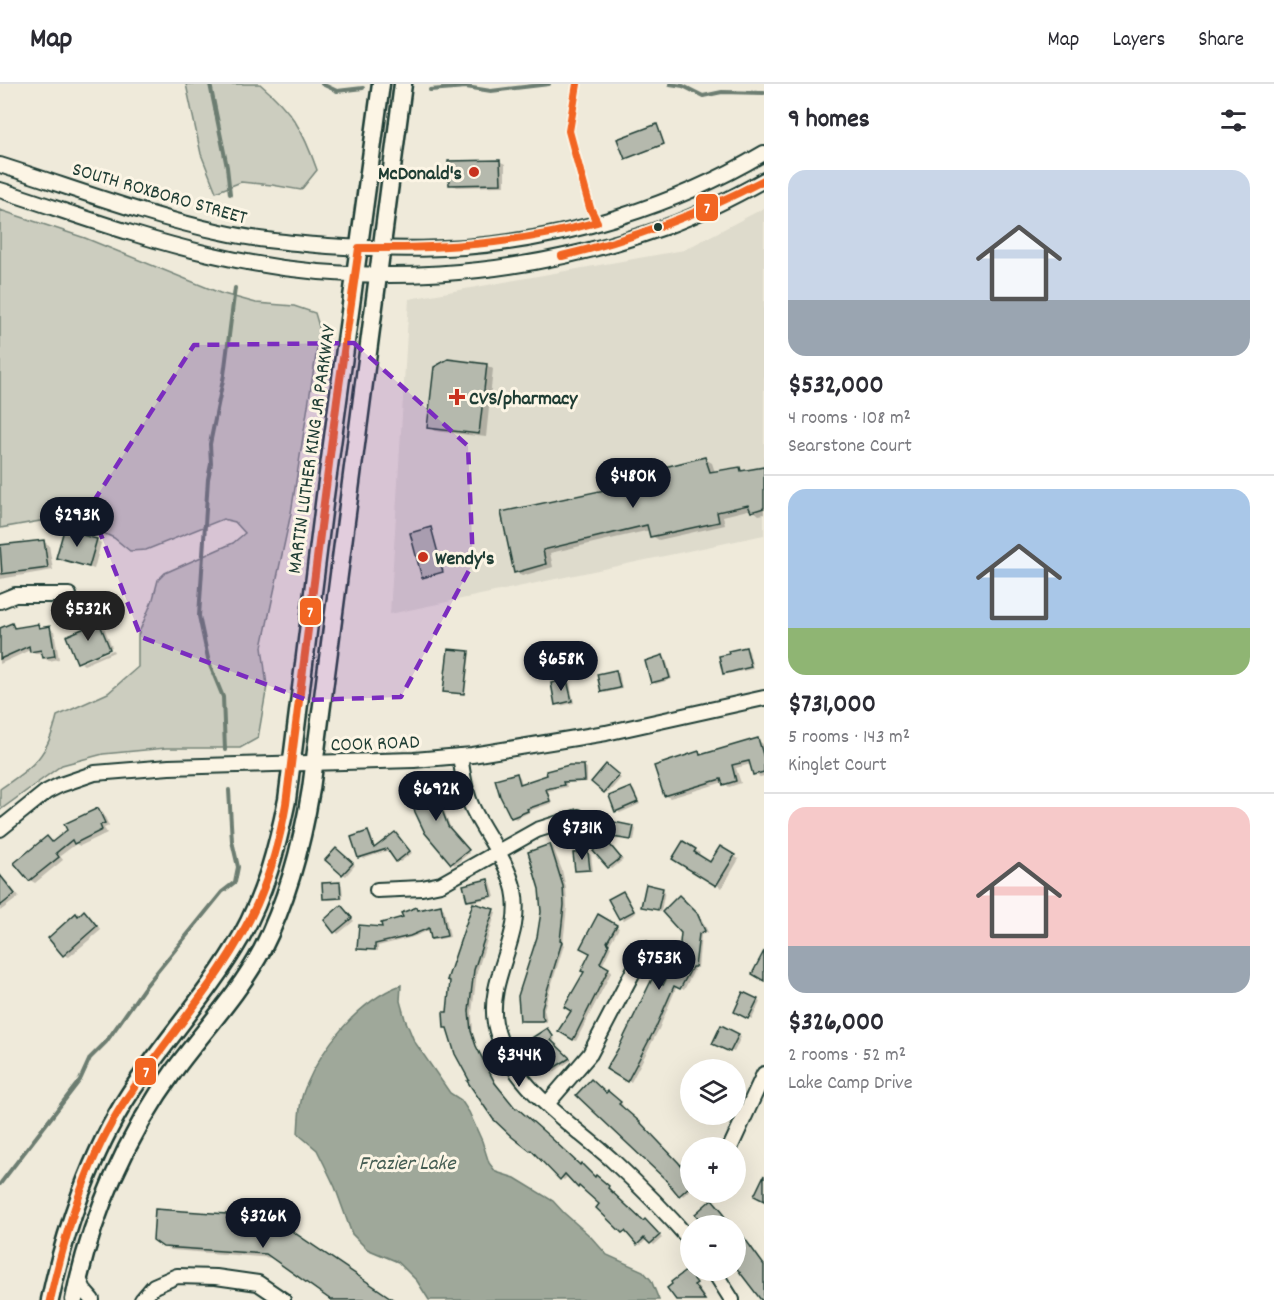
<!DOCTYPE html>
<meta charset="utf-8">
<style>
body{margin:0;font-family:Dekko,sans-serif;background:#f2f2f3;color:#2b2b33;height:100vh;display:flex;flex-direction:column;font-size:22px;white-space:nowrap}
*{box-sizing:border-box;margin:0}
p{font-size:20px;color:#7c7c81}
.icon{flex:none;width:33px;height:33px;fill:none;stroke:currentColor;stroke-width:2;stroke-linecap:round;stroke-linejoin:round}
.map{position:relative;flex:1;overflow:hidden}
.details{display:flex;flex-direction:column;background:#fff;width:510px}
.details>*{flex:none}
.tools{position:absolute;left:680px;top:975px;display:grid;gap:12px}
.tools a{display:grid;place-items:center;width:66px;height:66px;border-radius:50%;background:#fff;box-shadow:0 6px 24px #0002;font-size:30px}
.price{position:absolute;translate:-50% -51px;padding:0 14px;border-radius:21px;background:#111827;color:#fff;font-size:20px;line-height:39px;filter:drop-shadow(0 2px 3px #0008)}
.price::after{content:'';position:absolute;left:50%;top:36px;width:18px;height:14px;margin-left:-9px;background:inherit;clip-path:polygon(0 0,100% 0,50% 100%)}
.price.selected{background:#222;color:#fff}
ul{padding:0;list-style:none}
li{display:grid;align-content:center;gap:12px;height:318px;padding:0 24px}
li+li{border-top:2px solid #e1e1e2}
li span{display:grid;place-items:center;height:186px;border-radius:18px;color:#555}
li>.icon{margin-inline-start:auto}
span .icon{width:108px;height:108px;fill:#fffc;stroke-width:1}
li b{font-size:26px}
h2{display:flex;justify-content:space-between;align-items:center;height:72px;padding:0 24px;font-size:26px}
header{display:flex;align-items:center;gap:36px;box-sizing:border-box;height:84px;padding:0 30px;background:#fff;border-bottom:2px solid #e1e1e2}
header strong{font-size:28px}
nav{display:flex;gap:33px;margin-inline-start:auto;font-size:21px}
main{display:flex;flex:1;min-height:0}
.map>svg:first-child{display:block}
.built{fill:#dedbcc}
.green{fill:#cccdbf;stroke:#76857a;stroke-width:1.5}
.water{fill:#9fa89a;stroke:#6c7d71;stroke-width:1.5}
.shadow{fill:#0003}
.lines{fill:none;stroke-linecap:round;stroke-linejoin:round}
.stream{stroke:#6c7d71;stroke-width:4}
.building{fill:#b5b9ad;stroke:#1f3d34;stroke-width:1.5}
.minor-casing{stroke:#1f3d34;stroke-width:18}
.major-casing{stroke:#1f3d34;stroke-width:21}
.minor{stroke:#fcf5e5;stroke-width:14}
.major{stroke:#fcf5e5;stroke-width:16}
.bus-1-casing{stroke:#fcf5e5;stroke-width:12}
.bus-1{stroke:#f26522;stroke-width:8}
.marked{fill:#7b2cbf;fill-opacity:0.2;stroke:#7b2cbf;stroke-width:4.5;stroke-dasharray:12 8;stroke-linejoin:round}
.poi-dot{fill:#c8321e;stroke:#fcf5e5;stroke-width:2}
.bus-dot{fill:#1f3d34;stroke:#fcf5e5;stroke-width:2}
.labels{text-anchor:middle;stroke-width:6;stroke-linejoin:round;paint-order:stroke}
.poi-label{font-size:20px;font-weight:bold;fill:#1f3d34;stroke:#fcf5e5;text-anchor:start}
.street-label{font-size:20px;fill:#1f3d34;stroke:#fcf5e5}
.water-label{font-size:21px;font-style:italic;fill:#455d53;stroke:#fcf5e5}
.line-badge{stroke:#fcf5e5;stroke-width:2}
.badge-label{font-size:16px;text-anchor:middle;font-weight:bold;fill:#fff}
</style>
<header>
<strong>Map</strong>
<nav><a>Map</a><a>Layers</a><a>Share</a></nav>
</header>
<main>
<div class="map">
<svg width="764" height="1216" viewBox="0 0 764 1216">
<rect width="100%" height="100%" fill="#efeada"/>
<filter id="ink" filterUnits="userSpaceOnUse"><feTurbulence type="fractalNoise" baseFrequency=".0167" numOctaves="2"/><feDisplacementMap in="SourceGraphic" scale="12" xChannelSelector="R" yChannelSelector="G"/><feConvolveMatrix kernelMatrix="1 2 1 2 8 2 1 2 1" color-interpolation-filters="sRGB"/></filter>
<g filter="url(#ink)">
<!-- built -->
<polygon class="built" points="764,124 764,451 390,530 409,215 684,166"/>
<!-- green -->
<g class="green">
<path d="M186 0H260C293 28 303 46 317 86L301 106 272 101 241 98 216 108 201 70Z"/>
<path d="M0 126 85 154 220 209 256 219 294 222 315 229 320 246 291 429 262 563 267 602 258 654 240 664H166L103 670 62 681 0 726V705C33 682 47 674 57 632L108 609 138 583V551L153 515 158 496 165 489 233 459 245 449 235 438 223 435 146 466 130 467 114 454 86 441 63 433 0 444Z"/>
</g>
<!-- water -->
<path class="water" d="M401 901 400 917 405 935 414 957 450 1009 461 1016 469 1028 482 1057 489 1079 496 1088 515 1094 553 1117 564 1129 590 1152 607 1171 643 1187 651 1196 659 1216H429L417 1197 398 1178 367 1165 352 1150 335 1103 324 1080 317 1066 298 1050C299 1035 299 1018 305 1004 322 963 358 917 401 901Z"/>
<!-- shadow -->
<g class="shadow">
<polygon points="658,42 664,61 626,74"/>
<polygon points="499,77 505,80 505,102 456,103 451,100"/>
<polygon points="486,281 493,285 486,353 435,347 428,343"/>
<polygon points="705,375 712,379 715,388 739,384 745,388 764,384 764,430 759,431 752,425 723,432 725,441 659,456 652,452 650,446 550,469 553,483 522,492 515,488 503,429 635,402"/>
<polygon points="96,456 101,459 94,485 58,473"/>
<polygon points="44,458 49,461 53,486 0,495 0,463"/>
<polygon points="99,540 104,543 112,563 80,576 80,579 79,578"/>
<polygon points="12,541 17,544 38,542 54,547 59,575 49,577 44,574 43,569 37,570 30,566 0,580 0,546"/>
<polygon points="746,565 749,567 753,585 727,590 724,589"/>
<polygon points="113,566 114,568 84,581 81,579"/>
<polygon points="470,569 465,609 446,607 469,569"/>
<polygon points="663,573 666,575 672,595 656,600 652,598"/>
<polygon points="616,587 619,589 622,605 605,609 602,607"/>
<polygon points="567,597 570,599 574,619 560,622 557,620"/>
<polygon points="758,656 764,661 764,692 760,693 754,690 751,680 736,684 741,699 729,703 724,698 670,714 665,711 699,669 704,671"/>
<polygon points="583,682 587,684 587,698 566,699 567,703 548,707 552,719 529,727 530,728 516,735 512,733 517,691 520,693 522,701"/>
<polygon points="609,684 621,694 608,709 605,708"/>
<polygon points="431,698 434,700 451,745 469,769 455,781 452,779"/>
<polygon points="631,704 634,706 640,720 620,729 617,727"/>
<polygon points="98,726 103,729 109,742 104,744 107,749 80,762 76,760 60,772 63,776 35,799 30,796 16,779 47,754 54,759"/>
<polygon points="633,743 636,745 634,757 616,754"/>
<polygon points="368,749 371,751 375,765 396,750 412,769 400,778 389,766 363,775 360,773"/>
<polygon points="606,758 623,776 612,785 609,783"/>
<polygon points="683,759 700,769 698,772 711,780 720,764 739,775 722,804 674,775"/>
<polygon points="550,761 553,763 562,786 566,804 567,823 563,860 564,861 544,925 547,938 524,938 521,936 539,853"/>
<polygon points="339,767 355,781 346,792 343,790"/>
<polygon points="588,769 591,771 593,787 580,787 576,786"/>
<polygon points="1,794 6,797 19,813 0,827"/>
<polygon points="488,797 491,798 495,813 472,818 468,816"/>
<polygon points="339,799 342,801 343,815 328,816 325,815"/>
<polygon points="662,806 665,807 661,827 646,824"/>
<polygon points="623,808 626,810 636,829 624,836 621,834"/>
<polygon points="682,814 700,832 708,848 701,851 698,884 695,884 684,906 677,902 659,945 631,998 608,984 663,903 678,890 682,848"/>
<polygon points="441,823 444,825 450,853 435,856 432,854 430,846 413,853 378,862 378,867 359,864 417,825 420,827"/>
<polygon points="344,825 354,837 338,850 326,836"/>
<polygon points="493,827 496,828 477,888 472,929 473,949 478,965 498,1002 516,1025 581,1082 596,1094 600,1095 611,1105 610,1106 644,1138 648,1139 662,1154 654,1161 647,1155 641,1161 638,1160 628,1148 626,1150 623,1148 598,1123 601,1120 568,1092 564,1096 561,1094 530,1066 471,996 449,945 446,943 449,929"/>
<polygon points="84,828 89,831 101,846 69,873 64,871 76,831 79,833"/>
<polygon points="599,832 619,844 609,861 611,863 602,882 612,887 576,957 560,947 573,926 592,869"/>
<polygon points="744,910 760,918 752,935 736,927"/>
<polygon points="721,943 741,953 734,968 714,959"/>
<polygon points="547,945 555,955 553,958 572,976 552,989 549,987"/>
<polygon points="607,1011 612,1011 623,1021 621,1023 667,1066 666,1067 690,1092 690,1106 683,1112"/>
<polygon points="157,1127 391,1215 398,1216 334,1216 273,1174 171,1166 163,1162"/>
<polygon points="735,1144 753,1164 751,1166 764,1181 764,1216 735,1176"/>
<polygon points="687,1188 690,1190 706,1216 677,1216"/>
</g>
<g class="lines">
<!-- stream -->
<g class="stream">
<polyline points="210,0 227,83 230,110"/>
<polyline points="322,0 337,7 363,4"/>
<polyline points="670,0 683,2 703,12 722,8 764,9"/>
<polyline points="430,6 466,3 491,7 549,0"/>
<polyline points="225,666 223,613 209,579 199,532 208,395 211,380 210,360 224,291 235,204"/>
<polyline points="0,1100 80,996 90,974 106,958 144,904 222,808 235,798 238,783 232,757 229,706"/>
</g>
</g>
<!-- building -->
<g class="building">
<polygon points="657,40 664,60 625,75 617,55"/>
<polygon points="500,76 501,100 449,101 448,77"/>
<polygon points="448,275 487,280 479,350 427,344 434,283"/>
<polygon points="705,373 710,388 740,383 741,387 764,383 764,424 751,428 748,421 717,428 719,438 650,453 647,441 543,466 546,480 514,489 501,428 633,400 632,391"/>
<polygon points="431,443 443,488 422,494 410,449"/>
<polygon points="64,446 97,455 89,483 56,474"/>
<polygon points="44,456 48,484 2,490 0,461"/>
<polygon points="99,538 110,565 77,579 66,552"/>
<polygon points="12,539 14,544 38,540 39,544 50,542 55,572 43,574 41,566 30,568 29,562 0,575 0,544"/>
<polygon points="746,563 751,583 723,590 719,572 729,570 728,567"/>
<polygon points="448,565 469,567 464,610 443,608"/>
<polygon points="663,571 670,594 651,599 645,577"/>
<polygon points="616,586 620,604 601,608 597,590"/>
<polygon points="567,596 572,617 555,621 551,599"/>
<polygon points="758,654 764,674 764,688 753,691 749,677 732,681 736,697 723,701 721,695 664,712 654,682 699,667 700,671"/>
<polygon points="606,680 619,691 604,709 591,698"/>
<polygon points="569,681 584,681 585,697 563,698 564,701 546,705 550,717 527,725 528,727 511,734 500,712 495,695 517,689 520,700 547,691 546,687"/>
<polygon points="431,697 448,742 469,766 451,780 425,749 415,728 409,703"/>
<polygon points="631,703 638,718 615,728 609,712"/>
<polygon points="98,724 105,739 100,741 102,746 74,760 72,756 56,769 59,773 29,797 14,779 47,752 52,758 67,746 64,740"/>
<polygon points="614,738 634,742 631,756 612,753"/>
<polygon points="368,747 374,764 395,748 410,767 396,778 387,765 358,774 351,753"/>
<polygon points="606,756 621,774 608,784 593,767"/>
<polygon points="683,757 696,765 694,768 710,778 720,762 735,771 716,802 672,775"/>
<polygon points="550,760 563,802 564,821 560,857 562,858 542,923 542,932 544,936 542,937 520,937 518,912 537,853 541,828 539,805 528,768"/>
<polygon points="336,764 353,779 342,791 325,776"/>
<polygon points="588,768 590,786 575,787 573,769"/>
<polygon points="0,791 15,810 0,822"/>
<polygon points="488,795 492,812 467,817 463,801"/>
<polygon points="340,798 341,814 323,815 322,799"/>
<polygon points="646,800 663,804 658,826 641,823"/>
<polygon points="623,807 634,827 619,835 608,815"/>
<polygon points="679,811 697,829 705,847 699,850 695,883 692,883 680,905 674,902 656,943 627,998 606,985 618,965 652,895 663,901 671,885 677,888 681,849 662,828"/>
<polygon points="473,819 494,825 474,886 469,927 471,947 476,962 495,999 516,1025 517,1024 549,1052 580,1081 581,1079 595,1093 596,1091 609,1102 608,1104 643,1137 645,1135 660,1151 650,1160 644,1154 637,1161 625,1147 622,1149 596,1124 599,1120 579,1102 578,1104 565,1090 560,1096 531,1066 530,1067 512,1053 493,1035 467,997 469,996 455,970 447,944 444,944 443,928 447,928 450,897 447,896"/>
<polygon points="341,821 352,834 334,849 324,836"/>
<polygon points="441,821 447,852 431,855 429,844 410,852 375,860 375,866 357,865 359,841 382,843 381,839 403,833 401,829 417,823 418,826"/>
<polygon points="84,826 97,842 63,872 48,854 76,829 78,832"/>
<polygon points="598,830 617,841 607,858 609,860 600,879 609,884 573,956 558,947 571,927 564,923 584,888 581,887 590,869 580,864"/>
<polygon points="764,867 764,897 752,890"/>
<polygon points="743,908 758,915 748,935 734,928"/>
<polygon points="721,941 739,950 730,968 712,960"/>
<polygon points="547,944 553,952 551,956 570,974 547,988 527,957"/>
<polygon points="591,995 606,1009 608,1007 621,1018 619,1020 640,1038 679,1079 690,1094 690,1102 679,1112 665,1095 576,1011"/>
<polygon points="764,1091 764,1117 754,1112"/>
<polygon points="712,1115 723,1128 722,1129 732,1142 705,1142 695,1130"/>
<polygon points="155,1125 271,1133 394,1216 331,1216 266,1170 163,1163 153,1156"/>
<polygon points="740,1148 764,1181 764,1216 761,1216 735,1182 735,1153"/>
<polygon points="687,1186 697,1199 694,1201 705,1216 676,1216 667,1204 672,1200 671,1198"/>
</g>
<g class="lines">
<!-- minor casing -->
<g class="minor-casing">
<g id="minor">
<path d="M0 81C73 104 146 132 221 148 256 156 292 159 328 162 374 165 419 166 464 163 567 155 675 122 764 69"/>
<path d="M0 106C69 128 138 154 209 170 359 206 520 195 665 143 700 130 732 114 764 96"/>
<polyline points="0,517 15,511 69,511"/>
<path d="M460 672C463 691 465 709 473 725 486 752 507 776 514 806 524 853 487 893 495 939 507 1000 568 1037 611 1075 639 1101 665 1127 690 1156"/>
<polyline points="0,745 46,708 60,701 95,689 169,683 414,676 472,671 606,649 764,614"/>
<polyline points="377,806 422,804 441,800 537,746 578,733"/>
<polyline points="547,1020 590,970 645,865"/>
<polyline points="730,1064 764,990"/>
<polyline points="713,1186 732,1216"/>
<polyline points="79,1195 85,1208 92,1216"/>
<polyline points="142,1216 154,1202 177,1192 216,1193 258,1199 283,1216"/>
</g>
</g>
<!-- major casing -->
<g class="major-casing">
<g id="major">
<path d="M50 1216C65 1146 91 1069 130 1009 165 956 209 909 241 853 265 810 277 764 287 716L325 412 381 0"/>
<path d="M74 1216C90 1134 127 1051 176 984 205 945 239 909 262 866 288 815 302 761 311 705L403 0"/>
</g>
</g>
<!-- minor -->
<use href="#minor" class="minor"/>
<!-- major -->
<use href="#major" class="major"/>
<!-- bus-1 casing -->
<g class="bus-1-casing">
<g id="bus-1">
<path d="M562 172C633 155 699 130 764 96"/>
<path d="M50 1216C65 1152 83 1085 118 1028 162 957 223 896 257 820 271 788 280 755 286 720L337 316 359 164C440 165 519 160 597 138L590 124 569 47 577 0"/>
</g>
</g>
<!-- bus-1 -->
<use href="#bus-1" class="bus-1"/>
</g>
</g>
<!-- marked area -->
<path class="marked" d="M354 259 468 362 473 479 401 613 307 616 141 553 90 423 194 261Z"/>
<!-- markers -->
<g class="poi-dot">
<circle cx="474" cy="88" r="6"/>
<path d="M454 304h6v6h6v6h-6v6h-6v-6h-6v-6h6z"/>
<circle cx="423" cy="473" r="6"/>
</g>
<circle class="bus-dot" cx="658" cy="143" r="5"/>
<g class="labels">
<!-- poi labels -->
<g class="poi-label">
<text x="462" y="95" text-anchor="end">McDonald's</text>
<text x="469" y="320">CVS/pharmacy</text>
<text x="435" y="480">Wendy's</text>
</g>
<!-- street labels -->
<g class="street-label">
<text transform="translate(160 108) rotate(16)" y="7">SOUTH ROXBORO STREET</text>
<text transform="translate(310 365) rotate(-82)" y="7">MARTIN LUTHER KING JR PARKWAY</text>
<text transform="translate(375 658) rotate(-2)" y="7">COOK ROAD</text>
</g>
<!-- water labels -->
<g class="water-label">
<text x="407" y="1085">Frazier Lake</text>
</g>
</g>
<g class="line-badge">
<rect x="695" y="109" width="24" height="29" rx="6" fill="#f26522"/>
<rect x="299" y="513" width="23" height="29" rx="6" fill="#f26522"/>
<rect x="134" y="973" width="23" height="29" rx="6" fill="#f26522"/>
</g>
<g class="badge-label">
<text x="707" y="129">7</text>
<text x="310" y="533">7</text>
<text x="146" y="993">7</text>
</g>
</svg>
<div class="tools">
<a><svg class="icon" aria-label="layers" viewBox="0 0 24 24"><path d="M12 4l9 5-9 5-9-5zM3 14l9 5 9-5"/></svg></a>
<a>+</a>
<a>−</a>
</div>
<b class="price" style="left:633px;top:425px">$480K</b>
<b class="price" style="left:77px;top:464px">$293K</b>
<b class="price selected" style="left:88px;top:558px">$532K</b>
<b class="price" style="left:561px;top:608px">$658K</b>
<b class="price" style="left:436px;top:738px">$692K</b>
<b class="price" style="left:582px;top:777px">$731K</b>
<b class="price" style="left:659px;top:907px">$753K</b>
<b class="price" style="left:519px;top:1004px">$344K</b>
<b class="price" style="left:263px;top:1165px">$326K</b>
</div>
<section class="details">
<h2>9 homes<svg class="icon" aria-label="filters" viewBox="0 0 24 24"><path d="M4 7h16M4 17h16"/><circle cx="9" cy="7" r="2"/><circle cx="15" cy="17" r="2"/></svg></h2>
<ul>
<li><span style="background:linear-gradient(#c9d6e8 70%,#9aa5b1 0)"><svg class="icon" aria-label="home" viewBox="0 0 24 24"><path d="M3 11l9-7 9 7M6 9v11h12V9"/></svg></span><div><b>$532,000</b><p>4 rooms · 108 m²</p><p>Searstone Court</p></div></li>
<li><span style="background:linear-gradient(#a9c7e8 75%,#8fb573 0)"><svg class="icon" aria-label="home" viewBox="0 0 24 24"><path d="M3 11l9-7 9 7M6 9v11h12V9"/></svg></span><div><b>$731,000</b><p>5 rooms · 143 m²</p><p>Kinglet Court</p></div></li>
<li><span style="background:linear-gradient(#f6c9c9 75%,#9aa5b1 0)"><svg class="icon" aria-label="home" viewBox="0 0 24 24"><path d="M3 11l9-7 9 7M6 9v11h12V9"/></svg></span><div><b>$326,000</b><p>2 rooms · 52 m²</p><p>Lake Camp Drive</p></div></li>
</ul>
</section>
</main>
